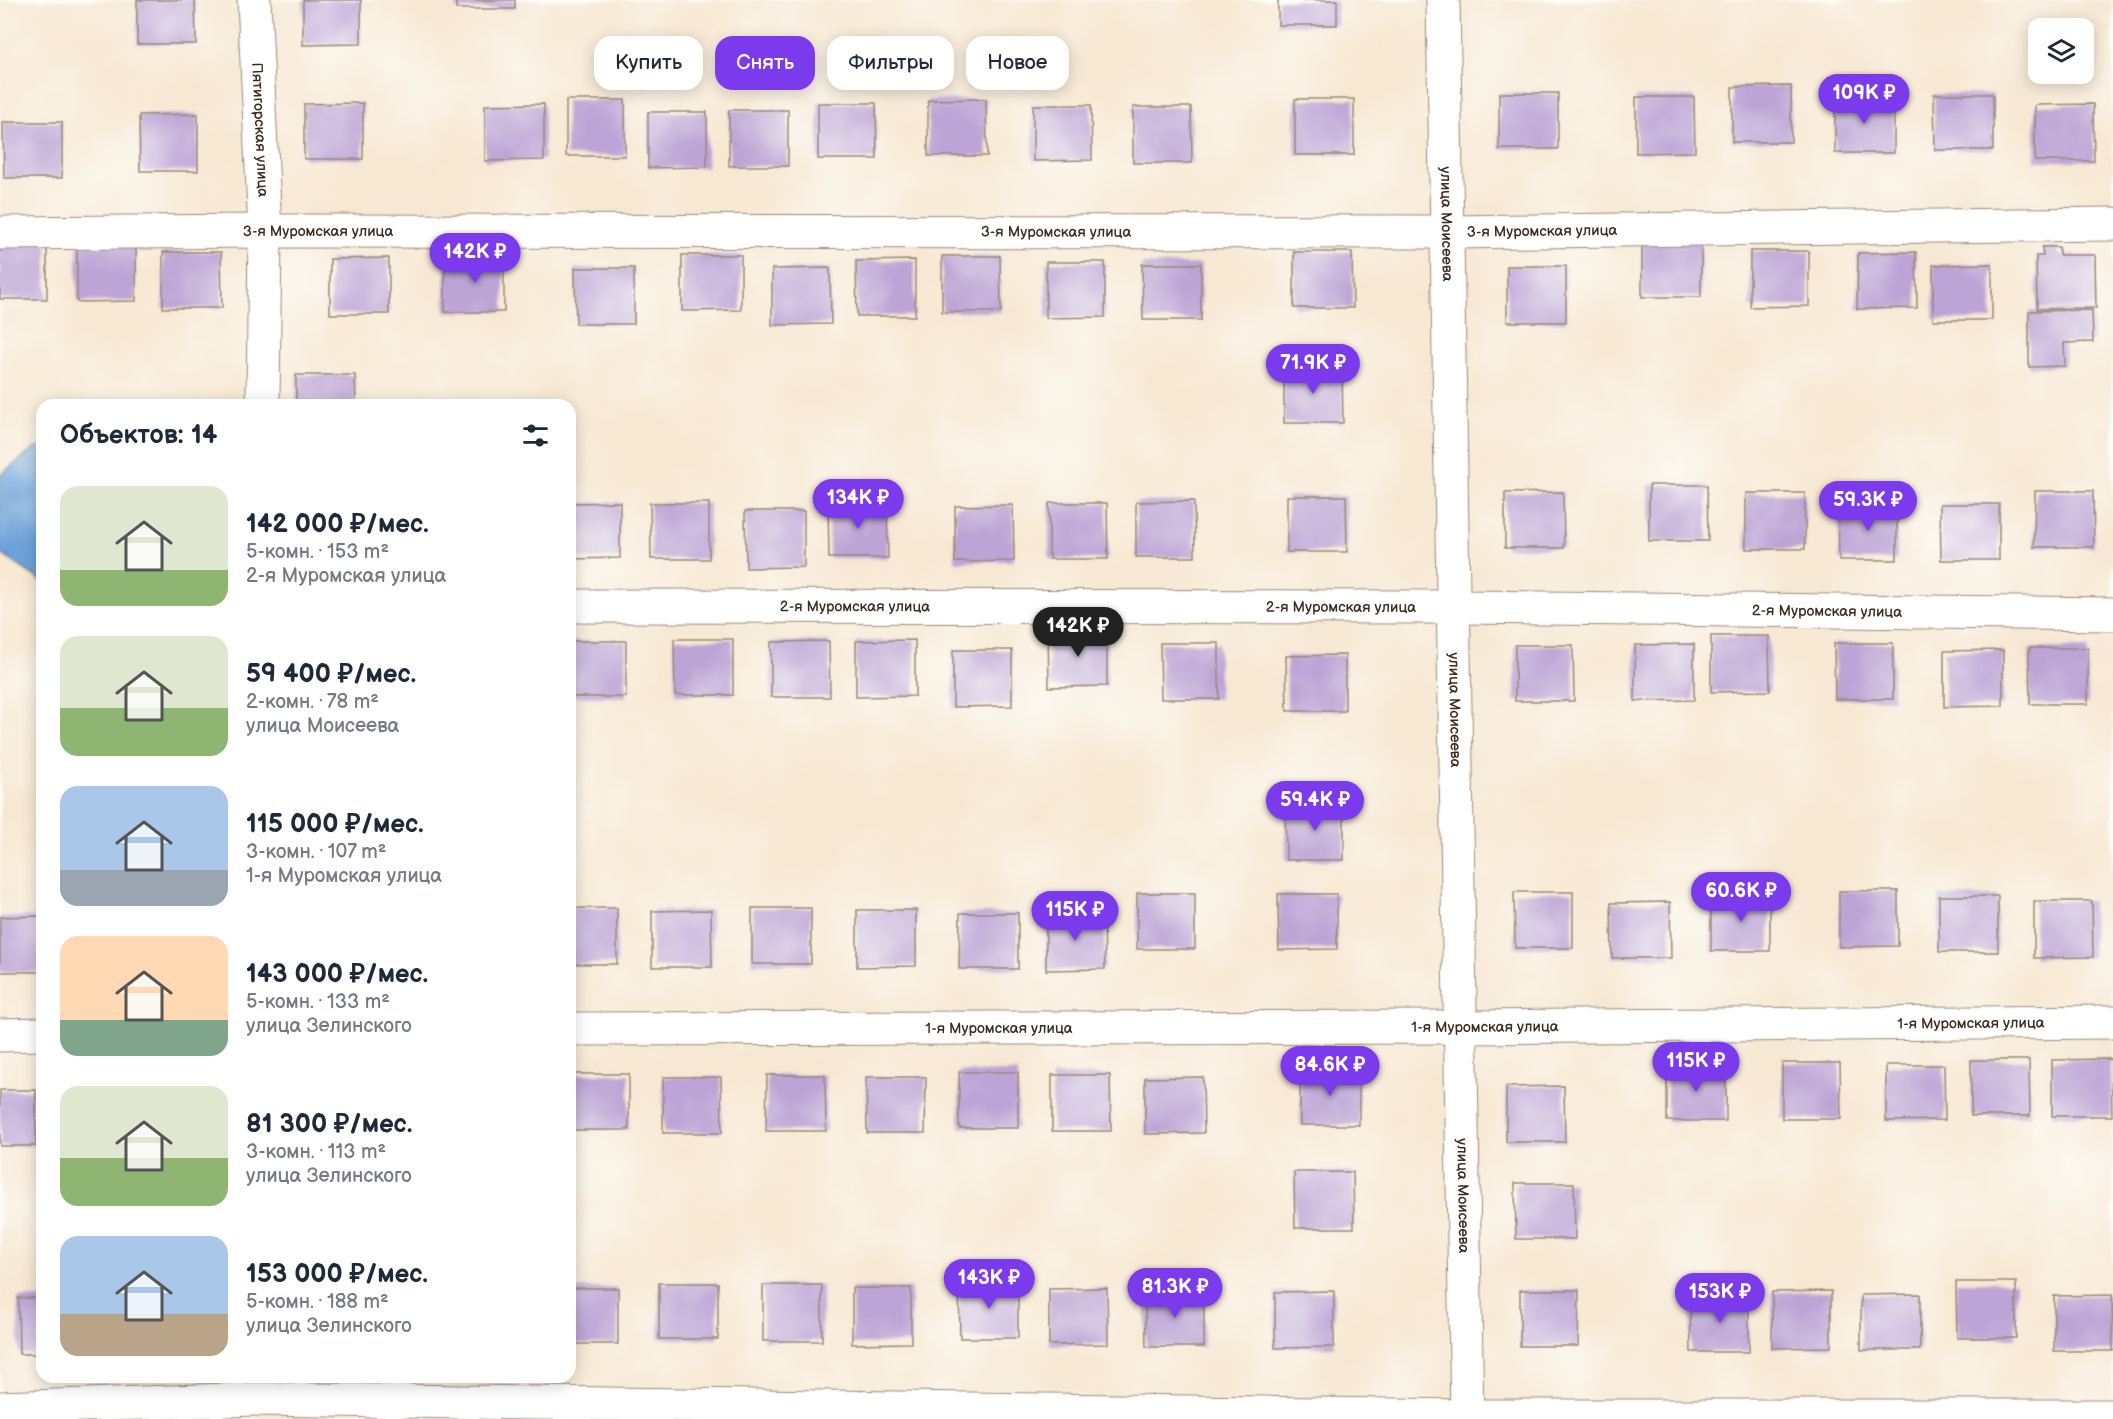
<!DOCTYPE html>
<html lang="ru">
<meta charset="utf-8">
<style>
body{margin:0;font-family:"Balsamiq Sans",sans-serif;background:#f6f6f7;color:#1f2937;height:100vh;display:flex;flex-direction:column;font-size:22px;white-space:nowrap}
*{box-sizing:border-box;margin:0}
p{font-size:20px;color:#747a83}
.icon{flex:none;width:33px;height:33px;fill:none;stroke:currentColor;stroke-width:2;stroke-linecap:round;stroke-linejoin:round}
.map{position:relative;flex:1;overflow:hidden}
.panel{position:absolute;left:36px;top:399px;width:540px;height:984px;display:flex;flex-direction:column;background:#fff;border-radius:18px;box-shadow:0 3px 15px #0003}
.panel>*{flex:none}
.hud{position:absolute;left:594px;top:36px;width:570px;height:54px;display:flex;gap:12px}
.tools{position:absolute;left:2028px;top:18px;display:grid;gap:12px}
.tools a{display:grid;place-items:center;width:66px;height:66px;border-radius:12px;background:#fff;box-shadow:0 3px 15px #0003;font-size:30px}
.price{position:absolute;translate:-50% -51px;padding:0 14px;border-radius:21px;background:#7c3aed;color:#fff;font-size:20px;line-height:39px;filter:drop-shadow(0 2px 3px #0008)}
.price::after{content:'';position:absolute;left:50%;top:36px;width:18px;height:14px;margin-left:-9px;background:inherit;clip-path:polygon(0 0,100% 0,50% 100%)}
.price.selected{background:#222;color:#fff}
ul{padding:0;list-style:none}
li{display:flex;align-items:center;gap:18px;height:150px;padding:0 24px}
li span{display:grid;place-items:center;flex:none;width:168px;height:120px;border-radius:18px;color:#555}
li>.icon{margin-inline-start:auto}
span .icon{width:72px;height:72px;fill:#fffc;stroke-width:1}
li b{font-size:26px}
h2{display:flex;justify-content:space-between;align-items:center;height:72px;padding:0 24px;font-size:26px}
.tag{padding:0 21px;border-radius:18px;background:#fff;box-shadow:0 3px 15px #0003;font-size:21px;line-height:54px}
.tag.selected{background:#7c3aed;color:#fff}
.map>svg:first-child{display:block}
.water{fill:#6ca2d9;stroke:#54667c;stroke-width:1.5}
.building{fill:#bca4d6}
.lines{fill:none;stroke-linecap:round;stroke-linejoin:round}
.minor-casing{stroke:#998978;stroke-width:35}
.tertiary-casing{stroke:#998978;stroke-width:35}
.minor{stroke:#fff;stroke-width:33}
.tertiary{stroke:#fff;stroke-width:33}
.labels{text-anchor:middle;stroke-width:6;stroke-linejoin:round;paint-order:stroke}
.street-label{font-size:15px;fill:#3b2a1e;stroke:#fdfcf7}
</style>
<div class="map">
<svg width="2113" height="1419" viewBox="0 0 2113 1419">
<rect width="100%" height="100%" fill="#fdfcf7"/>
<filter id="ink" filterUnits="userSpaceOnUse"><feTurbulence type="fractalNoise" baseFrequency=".0167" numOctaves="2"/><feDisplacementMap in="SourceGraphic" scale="12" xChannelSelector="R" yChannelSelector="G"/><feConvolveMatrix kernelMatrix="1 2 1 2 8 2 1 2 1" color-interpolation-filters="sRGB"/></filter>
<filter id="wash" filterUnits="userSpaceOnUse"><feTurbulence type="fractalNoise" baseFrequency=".008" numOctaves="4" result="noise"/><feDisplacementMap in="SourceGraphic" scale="24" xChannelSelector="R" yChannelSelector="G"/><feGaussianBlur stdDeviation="1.35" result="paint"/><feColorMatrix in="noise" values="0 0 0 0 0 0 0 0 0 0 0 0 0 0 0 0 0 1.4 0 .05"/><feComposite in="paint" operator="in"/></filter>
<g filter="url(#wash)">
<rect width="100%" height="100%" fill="#f7e8d3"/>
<!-- water -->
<polygon class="water" points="42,447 42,581 0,553 0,475 35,448"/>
<g id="blocks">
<!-- building -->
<g class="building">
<polygon points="137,0 195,0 196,44 137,44"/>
<polygon points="303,0 361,0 361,44 303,45"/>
<rect x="456" y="0" width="59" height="9"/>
<rect x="1278" y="0" width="59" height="25"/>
<polygon points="1791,86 1791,142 1732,142 1732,87"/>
<rect x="1499" y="93" width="59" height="56"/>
<polygon points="1934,94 1993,94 1993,150 1935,150"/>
<polygon points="1636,97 1694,97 1695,152 1636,153"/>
<rect x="1835" y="97" width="59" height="56"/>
<polygon points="986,99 987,156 928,156 928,100"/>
<rect x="1295" y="99" width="59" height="56"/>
<rect x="566" y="100" width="59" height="56"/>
<polygon points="363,103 363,159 304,159 304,104"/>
<polygon points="818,103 876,103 877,159 818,159"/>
<polygon points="544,104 544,160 485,161 485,105"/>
<polygon points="2093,104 2094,161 2035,161 2035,105"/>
<polygon points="1033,105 1091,105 1092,160 1033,161"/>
<polygon points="1133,107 1191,107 1192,163 1133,163"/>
<rect x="729" y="110" width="59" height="56"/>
<polygon points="648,112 707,112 707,167 648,168"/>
<polygon points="198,114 198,171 140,171 139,115"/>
<polygon points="3,122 62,122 62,178 4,178"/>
<polygon points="1701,241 1701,297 1642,297 1642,242"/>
<rect x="0" y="243" width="47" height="56"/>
<polygon points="77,245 136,245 136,301 77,302"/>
<polygon points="2042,247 2059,247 2059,255 2095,255 2096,308 2037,309 2036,256 2043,256"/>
<polygon points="1750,251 1809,251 1809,306 1750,307"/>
<polygon points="163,252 221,252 222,308 163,308"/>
<polygon points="1294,252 1352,252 1353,308 1294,308"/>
<polygon points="1916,252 1917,308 1857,309 1858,253"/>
<polygon points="682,255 741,255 741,310 682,311"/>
<rect x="445" y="256" width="59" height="56"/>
<polygon points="942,256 1000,256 1001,312 942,312"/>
<polygon points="389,258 389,314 330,314 330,259"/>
<polygon points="915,260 915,316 857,316 856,261"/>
<polygon points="1046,262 1105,262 1105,317 1046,318"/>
<polygon points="1142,264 1201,264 1201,320 1143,320"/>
<polygon points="1992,264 1992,320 1933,320 1933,265"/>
<rect x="1507" y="266" width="59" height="56"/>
<polygon points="575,268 634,268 634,324 576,324"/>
<polygon points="830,268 831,324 772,325 772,269"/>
<polygon points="2092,310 2093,342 2064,343 2065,366 2029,367 2029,311"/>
<polygon points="1284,367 1342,367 1343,423 1284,423"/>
<polygon points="296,375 355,375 356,405 296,405"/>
<polygon points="1649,485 1707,485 1708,541 1649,541"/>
<polygon points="2035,491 2093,491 2094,547 2034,547"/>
<polygon points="1563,492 1564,548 1505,548 1505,493"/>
<rect x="1746" y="493" width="59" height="56"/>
<polygon points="1287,496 1346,496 1347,552 1287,552"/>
<polygon points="1194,501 1195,557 1136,557 1136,502"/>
<polygon points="620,502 620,558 570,559 570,503"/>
<polygon points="828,502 887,502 888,558 829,558"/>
<polygon points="650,503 709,503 709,559 651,559"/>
<polygon points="1049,503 1107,503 1108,559 1049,559"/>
<polygon points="1838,504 1897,504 1897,560 1839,560"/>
<polygon points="1940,504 1999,504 1999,560 1941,560"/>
<polygon points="1013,505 1014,561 955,562 955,506"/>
<polygon points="745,511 804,511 804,567 746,568"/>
<polygon points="1107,630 1107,686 1049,687 1048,631"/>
<polygon points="1711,636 1769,636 1770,691 1711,692"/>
<polygon points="674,639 733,639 733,695 675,695"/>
<polygon points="915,640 915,696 856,697 856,641"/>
<rect x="570" y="641" width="56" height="56"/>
<polygon points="829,641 830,697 771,697 771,642"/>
<polygon points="1160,643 1219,643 1219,699 1161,699"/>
<polygon points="1834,643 1893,643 1893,699 1835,699"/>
<polygon points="1694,644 1694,700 1635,701 1635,645"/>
<polygon points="1515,645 1573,645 1574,701 1515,701"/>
<polygon points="2029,648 2088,648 2088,704 2030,704"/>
<polygon points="953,650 1012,650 1012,706 953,707"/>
<polygon points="2003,650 2003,706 1944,707 1944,651"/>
<polygon points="1345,655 1345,711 1287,711 1286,656"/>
<polygon points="1285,804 1344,804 1344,860 1286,860"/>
<polygon points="1839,891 1898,891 1898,946 1839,947"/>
<polygon points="1514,892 1573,892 1573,948 1515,948"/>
<rect x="1137" y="893" width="58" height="56"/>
<polygon points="1278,894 1337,894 1337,949 1279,950"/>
<polygon points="1770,894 1770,951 1711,951 1711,895"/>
<rect x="1939" y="896" width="59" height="56"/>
<polygon points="2034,901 2092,901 2093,957 2034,958"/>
<polygon points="1670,902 1671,958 1612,958 1611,903"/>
<rect x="570" y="908" width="47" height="56"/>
<rect x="752" y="908" width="59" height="56"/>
<polygon points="711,910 712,967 652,967 652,911"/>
<polygon points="857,910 916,910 916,966 857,967"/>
<polygon points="960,913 1018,913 1018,969 959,969"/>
<polygon points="1104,913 1105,969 1046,970 1046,914"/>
<polygon points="42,916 42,972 0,972 0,917"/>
<polygon points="2111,1059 2112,1116 2052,1116 2052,1060"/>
<polygon points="1971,1060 2029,1060 2030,1116 1971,1116"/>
<polygon points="1782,1063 1840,1063 1841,1119 1782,1119"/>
<rect x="1667" y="1065" width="59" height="56"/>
<polygon points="1886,1065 1944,1065 1945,1120 1886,1121"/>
<rect x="1300" y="1069" width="59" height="56"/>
<rect x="959" y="1072" width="59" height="56"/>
<rect x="570" y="1074" width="59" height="56"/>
<polygon points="767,1075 825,1075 826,1131 766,1131"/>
<polygon points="1052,1075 1110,1075 1111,1131 1052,1131"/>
<polygon points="663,1077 721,1077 722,1133 663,1133"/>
<polygon points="866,1077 926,1077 925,1133 867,1133"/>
<polygon points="1203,1077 1204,1133 1145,1134 1145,1078"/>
<polygon points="1564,1086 1565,1142 1506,1142 1506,1087"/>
<rect x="0" y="1090" width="36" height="56"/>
<polygon points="1294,1172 1353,1172 1354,1228 1295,1228"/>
<polygon points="1515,1183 1574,1183 1575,1239 1516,1239"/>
<polygon points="959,1282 1018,1282 1018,1338 960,1338"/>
<polygon points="1956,1282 2016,1282 2016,1338 1957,1338"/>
<rect x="659" y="1283" width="59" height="56"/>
<rect x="763" y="1285" width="59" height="56"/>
<rect x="570" y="1288" width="48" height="56"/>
<polygon points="852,1288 911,1288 911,1343 852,1344"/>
<polygon points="1107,1288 1108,1344 1049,1345 1049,1289"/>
<polygon points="1520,1290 1579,1290 1578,1346 1520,1346"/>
<polygon points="1145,1291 1204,1291 1204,1347 1146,1347"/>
<polygon points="1334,1291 1334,1347 1275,1348 1275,1292"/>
<polygon points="1831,1291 1831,1347 1772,1348 1772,1292"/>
<polygon points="1920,1294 1920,1350 1861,1350 1861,1295"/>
<polygon points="2112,1295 2113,1351 2054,1351 2054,1296"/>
<polygon points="1690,1296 1749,1296 1749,1352 1691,1352"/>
<polygon points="18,1298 42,1298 42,1354 19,1354"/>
</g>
</g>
</g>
<g filter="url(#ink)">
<use href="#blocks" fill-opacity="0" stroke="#998978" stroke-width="1.5"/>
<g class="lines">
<!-- minor casing -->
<g class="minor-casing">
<g id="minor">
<path id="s1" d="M254 0 265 231 263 405"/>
<path id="s2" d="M0 233 265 231 1447 232 2113 224"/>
<path id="s3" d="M570 606 1454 607 2113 614"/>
<path id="s4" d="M570 1029 1460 1027 2113 1022"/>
<polyline points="0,1035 42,1034"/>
<polyline points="0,1408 256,1399 1467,1416 2113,1416"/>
</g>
</g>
<!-- tertiary casing -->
<g class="tertiary-casing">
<g id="tertiary">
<path id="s5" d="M1443 0 1467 1419"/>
</g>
</g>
<!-- minor -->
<use href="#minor" class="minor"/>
<!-- tertiary -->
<use href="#tertiary" class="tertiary"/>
</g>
</g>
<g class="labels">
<!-- street labels -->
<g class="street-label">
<text dy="5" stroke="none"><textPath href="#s1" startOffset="130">Пятигорская улица</textPath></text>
<text dy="5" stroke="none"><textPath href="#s5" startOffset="224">улица Моисеева</textPath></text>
<text dy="5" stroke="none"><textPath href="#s2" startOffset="318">3-я Муромская улица</textPath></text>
<text dy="5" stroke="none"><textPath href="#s2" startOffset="1542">3-я Муромская улица</textPath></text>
<text dy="5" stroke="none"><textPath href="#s2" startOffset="1056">3-я Муромская улица</textPath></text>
<text dy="5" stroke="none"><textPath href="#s3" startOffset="285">2-я Муромская улица</textPath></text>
<text dy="5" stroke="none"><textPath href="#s3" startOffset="771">2-я Муромская улица</textPath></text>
<text dy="5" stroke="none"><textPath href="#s3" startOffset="1257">2-я Муромская улица</textPath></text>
<text dy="5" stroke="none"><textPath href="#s5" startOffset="710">улица Моисеева</textPath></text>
<text dy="5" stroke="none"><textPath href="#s4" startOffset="1401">1-я Муромская улица</textPath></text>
<text dy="5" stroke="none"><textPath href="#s4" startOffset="915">1-я Муромская улица</textPath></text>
<text dy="5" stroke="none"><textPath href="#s4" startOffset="429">1-я Муромская улица</textPath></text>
<text dy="5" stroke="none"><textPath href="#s5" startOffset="1196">улица Моисеева</textPath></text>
</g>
</g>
</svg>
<div class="tools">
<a><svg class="icon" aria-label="layers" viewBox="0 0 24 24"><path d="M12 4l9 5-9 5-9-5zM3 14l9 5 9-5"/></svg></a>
</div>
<b class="price" style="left:1864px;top:125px">109K ₽</b>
<b class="price" style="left:475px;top:284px">142K ₽</b>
<b class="price" style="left:1313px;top:395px">71.9K ₽</b>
<b class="price" style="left:858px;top:530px">134K ₽</b>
<b class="price" style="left:1868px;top:532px">59.3K ₽</b>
<b class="price selected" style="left:1078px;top:658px">142K ₽</b>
<b class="price" style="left:1315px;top:832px">59.4K ₽</b>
<b class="price" style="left:1741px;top:923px">60.6K ₽</b>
<b class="price" style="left:1075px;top:942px">115K ₽</b>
<b class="price" style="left:1696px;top:1093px">115K ₽</b>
<b class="price" style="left:1330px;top:1097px">84.6K ₽</b>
<b class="price" style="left:989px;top:1310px">143K ₽</b>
<b class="price" style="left:1175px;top:1319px">81.3K ₽</b>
<b class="price" style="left:1720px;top:1324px">153K ₽</b>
<div class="hud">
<a class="tag">Купить</a>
<a class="tag selected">Снять</a>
<a class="tag">Фильтры</a>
<a class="tag">Новое</a>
</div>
<section class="panel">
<h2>Объектов: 14<svg class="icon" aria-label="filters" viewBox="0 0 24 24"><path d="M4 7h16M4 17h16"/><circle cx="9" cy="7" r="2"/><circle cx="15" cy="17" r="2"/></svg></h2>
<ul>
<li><span style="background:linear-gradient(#dfe7d0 70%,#8fb573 0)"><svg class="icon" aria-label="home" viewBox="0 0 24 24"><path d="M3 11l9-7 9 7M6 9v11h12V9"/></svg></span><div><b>142 000 ₽/мес.</b><p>5-комн. · 153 m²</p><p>2-я Муромская улица</p></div></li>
<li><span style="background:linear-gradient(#dfe7d0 60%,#8fb573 0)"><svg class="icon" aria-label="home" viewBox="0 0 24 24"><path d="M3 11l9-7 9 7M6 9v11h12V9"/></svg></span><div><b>59 400 ₽/мес.</b><p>2-комн. · 78 m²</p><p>улица Моисеева</p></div></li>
<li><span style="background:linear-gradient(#a9c7e8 70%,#9aa5b1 0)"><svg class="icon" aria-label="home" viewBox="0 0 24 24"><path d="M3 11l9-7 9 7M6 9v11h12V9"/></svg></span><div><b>115 000 ₽/мес.</b><p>3-комн. · 107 m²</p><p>1-я Муромская улица</p></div></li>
<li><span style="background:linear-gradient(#ffd9b3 70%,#7fa58c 0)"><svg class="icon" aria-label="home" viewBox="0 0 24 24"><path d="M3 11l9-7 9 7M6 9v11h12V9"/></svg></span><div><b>143 000 ₽/мес.</b><p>5-комн. · 133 m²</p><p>улица Зелинского</p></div></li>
<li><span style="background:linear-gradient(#dfe7d0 60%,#8fb573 0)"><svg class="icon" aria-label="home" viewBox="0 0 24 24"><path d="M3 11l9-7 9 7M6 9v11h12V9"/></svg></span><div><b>81 300 ₽/мес.</b><p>3-комн. · 113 m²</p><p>улица Зелинского</p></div></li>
<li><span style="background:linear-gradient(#a9c7e8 65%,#b9a48a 0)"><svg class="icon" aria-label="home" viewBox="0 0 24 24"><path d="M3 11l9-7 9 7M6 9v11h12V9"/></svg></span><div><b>153 000 ₽/мес.</b><p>5-комн. · 188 m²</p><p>улица Зелинского</p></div></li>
</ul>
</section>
</div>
